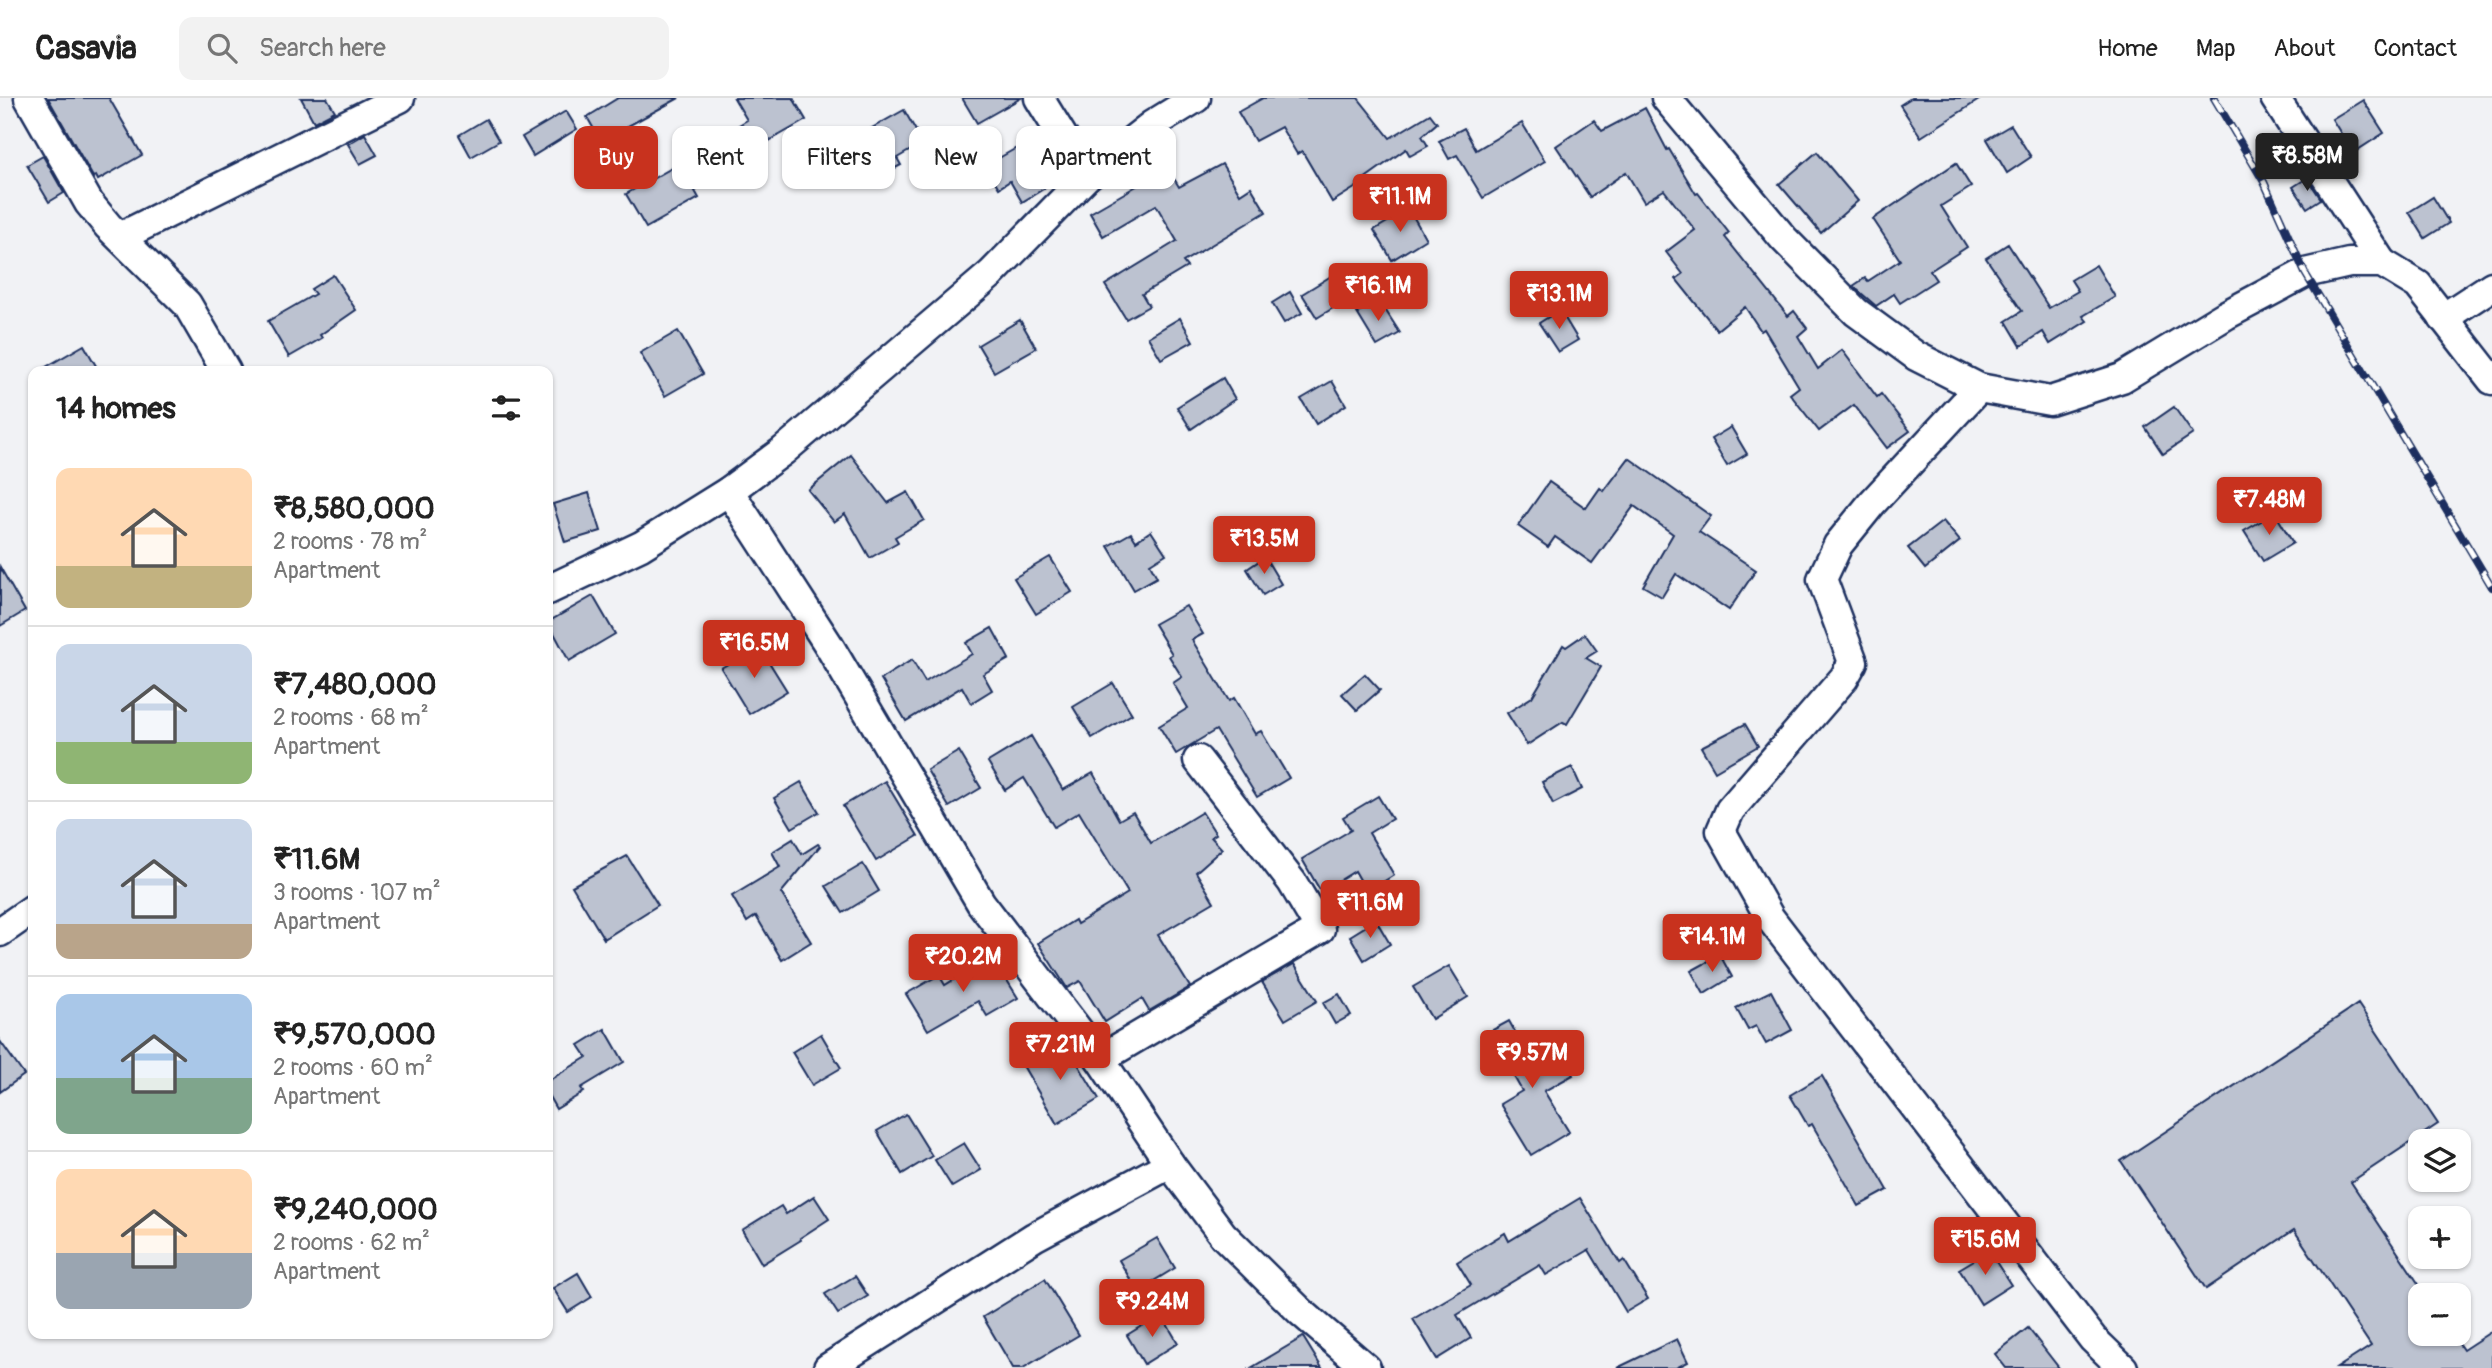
<!DOCTYPE html>
<meta charset="utf-8">
<style>
body{margin:0;font-family:Pangolin,sans-serif;background:#f2f2f2;color:#222;height:100vh;display:flex;flex-direction:column;font-size:26px;white-space:nowrap}
*{box-sizing:border-box;margin:0}
p{font-size:23px;color:#767676}
.icon{flex:none;width:38px;height:38px;fill:none;stroke:currentColor;stroke-width:2;stroke-linecap:round;stroke-linejoin:round}
.map{position:relative;flex:1;overflow:hidden}
.sheet{position:absolute;left:28px;top:268px;width:525px;height:973px;display:flex;flex-direction:column;background:#fff;border-radius:14px;box-shadow:0 2px 5px #0004}
.sheet>*{flex:none}
.hud{position:absolute;left:574px;top:28px;width:665px;height:63px;display:flex;gap:14px}
.fabs{position:absolute;left:2408px;top:1031px;display:grid;gap:14px}
.fabs a{display:grid;place-items:center;width:63px;height:63px;border-radius:14px;background:#fff;box-shadow:0 2px 5px #0004;font-size:35px}
.price{position:absolute;translate:-50% -60px;padding:0 16px;border-radius:7px;background:#c8321e;color:#fff;font-size:23px;line-height:46px;filter:drop-shadow(0 2px 4px #0008)}
.price::after{content:'';position:absolute;left:50%;top:42px;width:21px;height:16px;margin-left:-10px;background:inherit;clip-path:polygon(0 0,100% 0,50% 100%)}
.price.on{background:#222;color:#fff}
ul{padding:0;list-style:none}
li{display:flex;align-items:center;gap:21px;height:175px;padding:0 28px}
li+li{border-top:2px solid #e0e0e0}
li span{display:grid;place-items:center;flex:none;width:196px;height:140px;border-radius:14px;color:#555}
li>.icon{margin-inline-start:auto}
span .icon{width:84px;height:84px;fill:#fffc;stroke-width:1}
li b{font-size:30px}
h2{display:flex;justify-content:space-between;align-items:center;height:84px;padding:0 28px;font-size:30px}
.pill{padding:0 24px;border-radius:14px;background:#fff;box-shadow:0 2px 5px #0004;font-size:24px;line-height:63px}
.pill.on{background:#c8321e;color:#fff}
header{display:flex;align-items:center;gap:42px;box-sizing:border-box;height:98px;padding:0 35px;background:#fff;border-bottom:2px solid #e0e0e0}
header strong{font-size:33px}
nav{display:flex;gap:38px;margin-inline-start:auto;font-size:24px}
.search{width:490px;height:63px;background:#f2f2f2;display:flex;align-items:center;gap:18px;box-sizing:border-box;padding:0 24px;border-radius:14px;color:#767676;font-size:26px}
.map>svg:first-child{display:block}
.building{fill:#bcc2d0;stroke:#1b2f5e;stroke-width:2}
.lines{fill:none;stroke-linecap:round;stroke-linejoin:round}
.minor-casing{stroke:#1b2f5e;stroke-width:33}
.minor{stroke:#fff;stroke-width:28}
.rail-casing{stroke:#1b2f5e;stroke-width:8}
.rail{stroke:#fff;stroke-width:5;stroke-dasharray:16;stroke-linecap:butt}
</style>
<header>
<strong>Casavia</strong>
<div class="search"><svg class="icon" aria-label="search" viewBox="0 0 24 24"><circle cx="10" cy="10" r="6"/><path d="M15 15l6 6"/></svg>Search here</div>
<nav><a>Home</a><a>Map</a><a>About</a><a>Contact</a></nav>
</header>
<div class="map">
<svg width="2492" height="1270" viewBox="0 0 2492 1270">
<rect width="100%" height="100%" fill="#f1f2f5"/>
<filter id="ink" filterUnits="userSpaceOnUse"><feTurbulence type="fractalNoise" baseFrequency=".0143" numOctaves="2"/><feDisplacementMap in="SourceGraphic" scale="14" xChannelSelector="R" yChannelSelector="G"/><feConvolveMatrix kernelMatrix="1 2 1 2 8 2 1 2 1" color-interpolation-filters="sRGB"/></filter>
<g filter="url(#ink)">
<!-- building -->
<g class="building">
<polygon points="48,0 109,0 142,57 98,82 96,78 93,79"/>
<polygon points="301,0 327,0 335,13 314,24"/>
<polygon points="618,0 679,0 628,28 630,32 603,47 587,19"/>
<polygon points="734,0 793,0 806,22 750,54 752,57 695,93 699,100 646,130 626,96 698,55 697,53 747,22"/>
<polygon points="962,0 1021,0 977,25"/>
<polygon points="1263,0 1358,0 1390,40 1430,16 1437,25 1422,38 1428,48 1410,58 1406,51 1357,86 1358,88 1332,104 1302,53 1297,56 1281,29 1255,43 1238,14"/>
<polygon points="1911,0 1982,0 1921,39 1900,7"/>
<polygon points="2363,2 2384,35 2353,55 2332,21"/>
<polygon points="1645,10 1667,52 1669,51 1696,96 1698,95 1729,135 1725,139 1788,218 1794,213 1807,230 1798,238 1818,271 1842,252 1877,299 1881,296 1910,333 1887,350 1854,307 1819,333 1790,296 1799,289 1764,231 1761,233 1745,209 1717,232 1676,181 1683,176 1666,154 1695,132 1664,92 1644,104 1626,74 1590,99 1556,48 1594,22 1602,33"/>
<polygon points="904,12 923,45 897,60 901,67 882,77 869,54 849,65 840,48"/>
<polygon points="566,13 577,31 533,58 522,39"/>
<polygon points="486,21 499,43 471,59 459,37"/>
<polygon points="1522,25 1545,63 1483,100 1457,57 1449,61 1439,43 1464,30 1476,52"/>
<polygon points="2011,27 2031,59 2007,75 1987,41"/>
<polygon points="365,36 377,57 360,66 348,46"/>
<polygon points="1020,48 1045,90 1022,104 1010,83 999,90 985,68"/>
<polygon points="1817,54 1858,103 1821,135 1779,86"/>
<polygon points="43,58 64,95 49,104 27,67"/>
<polygon points="1162,60 1179,89 1222,66 1240,96 1251,89 1266,114 1183,164 1187,169 1142,196 1149,208 1126,221 1105,187 1177,143 1156,107 1103,138 1090,115 1140,86 1134,76"/>
<polygon points="1956,65 1971,89 1941,108 1967,149 1930,173 1936,182 1900,205 1894,196 1876,208 1853,188 1865,180 1868,183 1900,162 1873,121"/>
<polygon points="2307,80 2321,101 2307,110 2293,89"/>
<polygon points="2433,99 2449,125 2425,140 2409,114"/>
<polygon points="1409,111 1426,141 1392,162 1374,132"/>
<polygon points="2008,146 2049,210 2078,193 2071,182 2096,167 2115,199 2083,218 2087,223 2050,246 2043,234 2021,248 2006,223 2022,213 1986,160"/>
<polygon points="1336,175 1351,199 1317,220 1302,196"/>
<polygon points="333,177 356,212 320,237 322,240 289,259 268,223 315,196 311,191"/>
<polygon points="1290,194 1302,215 1284,225 1272,205"/>
<polygon points="1379,202 1400,235 1377,248 1357,215"/>
<polygon points="1560,212 1578,242 1558,254 1539,225"/>
<polygon points="1180,220 1193,243 1161,261 1148,239"/>
<polygon points="1020,222 1036,250 994,274 978,247"/>
<polygon points="678,233 703,276 665,298 640,255"/>
<polygon points="84,247 99,273 39,273"/>
<polygon points="1223,280 1235,301 1191,331 1177,309"/>
<polygon points="1332,283 1346,307 1316,326 1301,301"/>
<polygon points="2174,309 2193,336 2163,356 2145,329"/>
<polygon points="1731,329 1747,356 1727,368 1711,341"/>
<polygon points="851,357 888,405 908,394 924,422 895,439 898,444 870,460 845,416 834,424 808,392"/>
<polygon points="1629,360 1711,418 1699,434 1756,472 1729,512 1676,476 1662,499 1643,488 1673,436 1634,408 1592,465 1555,439 1548,449 1518,428 1549,384 1586,410 1600,390 1604,393"/>
<polygon points="589,395 601,433 565,444 553,406"/>
<polygon points="2275,415 2293,445 2263,463 2244,433"/>
<polygon points="1943,423 1960,443 1925,471 1908,450"/>
<polygon points="1151,433 1166,456 1150,466 1157,479 1134,492 1108,448 1131,435 1136,443"/>
<polygon points="1050,459 1072,494 1036,516 1014,480"/>
<polygon points="1265,459 1281,486 1263,497 1247,471"/>
<polygon points="0,469 25,513 0,528"/>
<polygon points="593,498 615,536 569,563 548,524"/>
<polygon points="1186,508 1203,536 1192,542 1229,603 1234,600 1255,636 1261,633 1289,680 1257,699 1216,632 1176,656 1159,628 1188,610 1173,585 1182,579 1169,558 1172,556 1154,526"/>
<polygon points="992,530 1009,561 983,576 992,592 971,605 962,589 906,623 881,581 912,562 925,584 972,556 966,545"/>
<polygon points="1585,536 1597,553 1586,560 1601,569 1567,626 1563,624 1527,647 1507,615 1532,599 1563,547 1566,549"/>
<polygon points="759,548 787,593 749,616 721,570"/>
<polygon points="1365,576 1380,592 1357,612 1342,596"/>
<polygon points="1113,585 1132,616 1092,640 1073,609"/>
<polygon points="1745,626 1758,648 1715,673 1701,649"/>
<polygon points="1031,638 1063,692 1093,675 1119,722 1133,714 1151,745 1202,714 1216,736 1211,739 1222,751 1196,774 1214,804 1158,837 1190,889 1149,913 1142,901 1105,924 1080,883 1067,890 1038,845 1075,822 1077,826 1128,795 1079,714 1054,729 1024,680 1005,692 988,664"/>
<polygon points="959,653 981,690 949,709 927,672"/>
<polygon points="1572,669 1582,691 1553,706 1542,684"/>
<polygon points="885,683 918,738 876,763 843,708"/>
<polygon points="801,684 819,714 792,730 774,700"/>
<polygon points="1378,698 1392,721 1369,735 1394,777 1367,794 1355,773 1321,794 1302,761 1351,732 1343,719"/>
<polygon points="793,741 802,756 818,746 820,748 781,795 811,844 782,862 756,818 747,824 732,798 780,769 772,754"/>
<polygon points="627,758 658,807 604,841 572,788"/>
<polygon points="863,766 879,793 843,815 826,788"/>
<polygon points="1376,822 1390,846 1364,862 1350,838"/>
<polygon points="1720,857 1732,879 1704,896 1691,873"/>
<polygon points="992,858 1018,900 987,918 978,903 928,932 906,896 939,877 945,887"/>
<polygon points="1294,866 1317,903 1285,922 1262,884"/>
<polygon points="1449,868 1468,899 1432,921 1413,889"/>
<polygon points="1771,893 1792,932 1766,946 1756,928 1748,932 1736,910"/>
<polygon points="1339,896 1351,917 1335,926 1323,905"/>
<polygon points="2358,906 2438,1026 2351,1084 2420,1188 2420,1236 2452,1236 2463,1252 2492,1233 2492,1270 2337,1270 2371,1248 2294,1132 2206,1191 2121,1063"/>
<polygon points="1509,923 1532,964 1558,949 1573,977 1544,993 1569,1034 1531,1057 1500,1006 1522,993 1489,934"/>
<polygon points="605,931 624,964 581,990 584,994 556,1011 548,997 548,983 587,959 579,947"/>
<polygon points="821,936 841,970 812,987 792,954"/>
<polygon points="1063,941 1099,1001 1057,1026 1022,966"/>
<polygon points="0,943 24,977 0,994"/>
<polygon points="1822,978 1888,1092 1859,1108 1812,1026 1808,1028 1790,997"/>
<polygon points="906,1016 932,1058 902,1076 877,1033"/>
<polygon points="964,1045 981,1072 952,1089 935,1062"/>
<polygon points="814,1098 829,1121 800,1140 801,1142 762,1166 742,1132 781,1108 786,1116"/>
<polygon points="1580,1100 1620,1165 1624,1162 1648,1201 1626,1214 1589,1152 1546,1177 1540,1167 1457,1217 1471,1240 1437,1261 1413,1221 1471,1187 1457,1164 1505,1135 1509,1143"/>
<polygon points="1157,1140 1175,1170 1137,1193 1119,1162"/>
<polygon points="1989,1153 2011,1187 1981,1206 1959,1171"/>
<polygon points="578,1175 592,1199 568,1214 553,1190"/>
<polygon points="855,1178 868,1198 838,1216 825,1196"/>
<polygon points="1045,1181 1079,1237 1023,1270 1013,1270 983,1219"/>
<polygon points="1161,1216 1178,1245 1144,1266 1127,1237"/>
<polygon points="2028,1230 2059,1270 2006,1270 1995,1256"/>
<polygon points="1303,1239 1322,1270 1251,1270"/>
<polygon points="1677,1241 1688,1264 1676,1270 1617,1270"/>
</g>
<g class="lines">
<!-- minor casing -->
<g class="minor-casing">
<g id="minor">
<polyline points="29,0 89,105 108,128 187,206 226,273"/>
<polyline points="1039,0 1087,78"/>
<polyline points="1666,0 1784,141 1856,214 1916,258 1979,290 2050,303 2122,280 2226,217 2305,175 2349,165 2382,165 2418,187 2492,282"/>
<polyline points="2275,0 2382,165"/>
<polyline points="120,139 400,0"/>
<polyline points="2443,220 2492,188"/>
<polyline points="1979,290 1872,405 1838,447 1822,481 1853,564 1844,580 1730,712 1721,733 1770,820 2093,1241 2123,1270"/>
<polyline points="729,393 828,546 981,805 1100,961 1170,1066 1223,1137 1301,1214 1366,1270"/>
<polyline points="548,492 641,448 729,393 783,353 991,176 1087,78 1152,27 1196,0"/>
<polyline points="0,834 33,811"/>
<polyline points="1100,961 1320,831 1292,784 1198,662"/>
<polyline points="828,1270 1034,1139 1170,1066"/>
</g>
</g>
<!-- minor -->
<use href="#minor" class="minor"/>
<!-- rail casing -->
<g class="rail-casing">
<polyline id="rail" points="2214,0 2264,84 2305,175 2492,489"/>
</g>
<!-- rail -->
<use href="#rail" class="rail"/>
</g>
</g>
</svg>
<div class="fabs">
<a><svg class="icon" aria-label="layers" viewBox="0 0 24 24"><path d="M12 4l9 5-9 5-9-5zM3 14l9 5 9-5"/></svg></a>
<a>+</a>
<a>−</a>
</div>
<b class="price on" style="left:2307px;top:95px">₹8.58M</b>
<b class="price" style="left:1400px;top:136px">₹11.1M</b>
<b class="price" style="left:1378px;top:225px">₹16.1M</b>
<b class="price" style="left:1559px;top:233px">₹13.1M</b>
<b class="price" style="left:2269px;top:439px">₹7.48M</b>
<b class="price" style="left:1264px;top:478px">₹13.5M</b>
<b class="price" style="left:754px;top:582px">₹16.5M</b>
<b class="price" style="left:1370px;top:842px">₹11.6M</b>
<b class="price" style="left:1712px;top:876px">₹14.1M</b>
<b class="price" style="left:963px;top:896px">₹20.2M</b>
<b class="price" style="left:1060px;top:984px">₹7.21M</b>
<b class="price" style="left:1532px;top:992px">₹9.57M</b>
<b class="price" style="left:1985px;top:1179px">₹15.6M</b>
<b class="price" style="left:1152px;top:1241px">₹9.24M</b>
<div class="hud">
<a class="pill on">Buy</a>
<a class="pill">Rent</a>
<a class="pill">Filters</a>
<a class="pill">New</a>
<a class="pill">Apartment</a>
</div>
<section class="sheet">
<h2>14 homes<svg class="icon" aria-label="filters" viewBox="0 0 24 24"><path d="M4 7h16M4 17h16"/><circle cx="9" cy="7" r="2"/><circle cx="15" cy="17" r="2"/></svg></h2>
<ul>
<li><span style="background:linear-gradient(#ffd9b3 70%,#c2b280 0)"><svg class="icon" aria-label="home" viewBox="0 0 24 24"><path d="M3 11l9-7 9 7M6 9v11h12V9"/></svg></span><div><b>₹8,580,000</b><p>2 rooms · 78 m²</p><p>Apartment</p></div></li>
<li><span style="background:linear-gradient(#c9d6e8 70%,#8fb573 0)"><svg class="icon" aria-label="home" viewBox="0 0 24 24"><path d="M3 11l9-7 9 7M6 9v11h12V9"/></svg></span><div><b>₹7,480,000</b><p>2 rooms · 68 m²</p><p>Apartment</p></div></li>
<li><span style="background:linear-gradient(#c9d6e8 75%,#b9a48a 0)"><svg class="icon" aria-label="home" viewBox="0 0 24 24"><path d="M3 11l9-7 9 7M6 9v11h12V9"/></svg></span><div><b>₹11.6M</b><p>3 rooms · 107 m²</p><p>Apartment</p></div></li>
<li><span style="background:linear-gradient(#a9c7e8 60%,#7fa58c 0)"><svg class="icon" aria-label="home" viewBox="0 0 24 24"><path d="M3 11l9-7 9 7M6 9v11h12V9"/></svg></span><div><b>₹9,570,000</b><p>2 rooms · 60 m²</p><p>Apartment</p></div></li>
<li><span style="background:linear-gradient(#ffd9b3 60%,#9aa5b1 0)"><svg class="icon" aria-label="home" viewBox="0 0 24 24"><path d="M3 11l9-7 9 7M6 9v11h12V9"/></svg></span><div><b>₹9,240,000</b><p>2 rooms · 62 m²</p><p>Apartment</p></div></li>
</ul>
</section>
</div>
